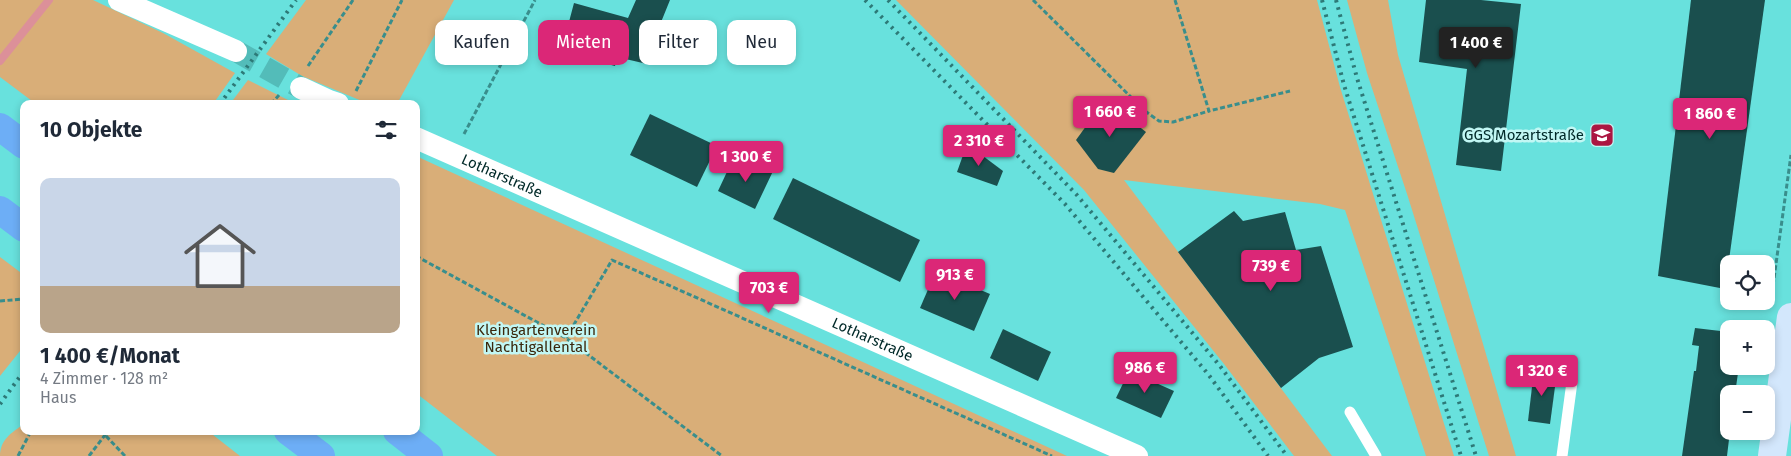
<!DOCTYPE html>
<html lang="de">
<meta charset="utf-8">
<style>
body{margin:0;font-family:"Fira Sans",sans-serif;background:#f2f2f3;color:#1f2937;height:100vh;display:flex;flex-direction:column;font-size:19px;white-space:nowrap}
*{box-sizing:border-box;margin:0}
p{font-size:16px;color:#747a83}
.icon{flex:none;width:28px;height:28px;fill:none;stroke:currentColor;stroke-width:2;stroke-linecap:round;stroke-linejoin:round}
.map{position:relative;flex:1;overflow:hidden}
.drawer{position:absolute;left:20px;top:100px;width:400px;height:335px;display:flex;flex-direction:column;background:#fff;border-radius:10px;box-shadow:0 2px 8px #0003}
.drawer>*{flex:none}
.hud{position:absolute;left:435px;top:20px;width:475px;height:45px;display:flex;gap:10px}
.buttons{position:absolute;left:1720px;top:255px;display:grid;gap:10px}
.buttons a{display:grid;place-items:center;width:55px;height:55px;border-radius:10px;background:#fff;box-shadow:0 2px 8px #0003;font-size:25px}
.price{position:absolute;translate:-50% -42px;padding:0 11px;border-radius:5px;background:#db2777;color:#fff;font-size:16px;line-height:32px;filter:drop-shadow(0 1px 2px #0008)}
.price::after{content:'';position:absolute;left:50%;top:30px;width:15px;height:11px;margin-left:-8px;background:inherit;clip-path:polygon(0 0,100% 0,50% 100%)}
.price.selected{background:#222;color:#fff}
ul{padding:0;list-style:none}
li{display:grid;align-content:center;gap:10px;height:265px;padding:0 20px}
li+li{border-top:1px solid #e0e1e3}
li span{display:grid;place-items:center;height:155px;border-radius:10px;color:#555}
li>.icon{margin-inline-start:auto}
span .icon{width:90px;height:90px;fill:#fffc;stroke-width:1}
li b{font-size:21px}
h2{display:flex;justify-content:space-between;align-items:center;height:60px;padding:0 20px;font-size:21px}
.pill{padding:0 18px;border-radius:10px;background:#fff;box-shadow:0 2px 8px #0003;font-size:18px;line-height:45px}
.pill.selected{background:#db2777;color:#fff}
.map>svg:first-child{display:block}
.green{fill:#d9ae78}
.lines{fill:none;stroke-linecap:round;stroke-linejoin:round}
.stream{stroke:#dc9099;stroke-width:8}
.building{fill:#1a4f4e}
.street-tunnel{stroke:#53bcb9;stroke-width:22;stroke-dasharray:22 11;stroke-linecap:butt}
.path{stroke:#398e8c;stroke-width:3;stroke-dasharray:5 2.5;stroke-linecap:butt}
.lane{stroke:#fff;stroke-width:11}
.street{stroke:#fff;stroke-width:22}
.secondary{stroke:#d3e7fc;stroke-width:28}
.highway{stroke:#6daef6;stroke-width:28}
.rail{stroke:#2d7977;stroke-width:4;stroke-dasharray:2.5 5;stroke-linecap:butt}
.labels{text-anchor:middle;stroke-width:5;stroke-linejoin:round;paint-order:stroke}
.poi-label{font-size:15px;fill:#002928;stroke:#c2f7f4;text-anchor:end}
.street-label{font-size:15px;fill:#002928;stroke:#c2f7f4}
.park-label{font-size:15px;fill:#3b280d;stroke:#c2f7f4}
</style>
<div class="map">
<svg width="1791" height="456" viewBox="0 0 1791 456">
<rect width="100%" height="100%" fill="#68e1dd"/>
<!-- green -->
<g class="green">
<polygon points="0,0 93,0 163,33 235,73 213,104 36,104 0,77"/>
<polygon points="306,0 454,0 397,104 369,104 302,76 266,54"/>
<polygon points="896,0 1317,0 1340,87 1454,456 1426,456 1345,210 1320,204 1124,180 1332,456 1294,456 1224,364 1084,190"/>
<polygon points="1347,0 1388,0 1398,55 1516,456 1489,456 1408,197 1367,73"/>
<polygon points="248,80 296,104 230,104"/>
<polygon points="416,156 1067,456 497,456 416,393"/>
<polygon points="0,257 24,275 24,346 0,376"/>
<path d="M24 424V431H208L240 456H0C0 440 11 433 24 424Z"/>
</g>
<g class="lines">
<!-- stream -->
<polyline class="stream" points="0,61 49,0"/>
</g>
<!-- building -->
<g class="building">
<polygon points="636,0 670,0 655,37 647,64 617,57 615,66 561,52 574,3 628,18"/>
<polygon points="1426,0 1481,0 1521,4 1501,171 1456,165 1467,69 1419,62"/>
<polygon points="1691,0 1765,0 1725,289 1658,276"/>
<polygon points="1105,100 1146,132 1114,173 1098,169 1076,140"/>
<polygon points="650,114 717,146 697,187 630,155"/>
<polygon points="967,144 1003,171 997,186 957,172"/>
<polygon points="733,159 758,171 762,163 774,169 755,209 718,191"/>
<polygon points="793,178 920,240 900,282 773,219"/>
<polygon points="1234,211 1243,221 1285,212 1296,250 1321,246 1353,347 1319,358 1281,388 1178,252"/>
<polygon points="936,271 990,294 974,331 920,308"/>
<polygon points="1695,328 1729,332 1729,366 1739,366 1735,394 1729,394 1730,431 1727,456 1682,456 1694,371 1696,371 1699,346 1692,345"/>
<polygon points="1003,329 1051,352 1038,381 990,358"/>
<polygon points="1534,370 1557,372 1550,424 1528,421"/>
<polygon points="1129,371 1174,391 1161,418 1116,398"/>
</g>
<g class="lines">
<!-- street-tunnel -->
<polyline class="street-tunnel" points="236,51 301,88"/>
<!-- path -->
<g class="path">
<polyline points="1033,0 1145,111 1159,121 1173,122 1209,111"/>
<polyline points="1175,0 1209,111 1290,91"/>
<polyline points="308,66 353,0"/>
<polyline points="356,91 402,0"/>
<polyline points="271,104 279,95"/>
<polyline points="464,134 535,0"/>
<polyline points="416,256 566,338 722,456"/>
<polyline points="1771,300 1791,155"/>
<polyline points="0,301 24,299"/>
<polyline points="566,338 612,260 1052,456"/>
<polyline points="106,436 125,456"/>
<polyline points="18,456 31,431"/>
<polyline points="89,456 108,431"/>
</g>
<!-- lane -->
<g class="lane">
<polyline points="1350,412 1376,456"/>
<polyline points="1562,456 1572,382"/>
</g>
<!-- street -->
<g class="street">
<polyline points="119,0 236,51"/>
<polyline points="301,88 329,101 338,104"/>
<path id="s1" d="M416 138 1137 456"/>
</g>
<!-- secondary -->
<polyline class="secondary" points="1772,456 1791,317"/>
<!-- highway -->
<g class="highway">
<polyline points="0,127 24,145"/>
<polyline points="0,210 24,228"/>
<polyline points="288,431 321,456"/>
<polyline points="397,431 429,456"/>
</g>
<!-- rail -->
<g class="rail">
<polyline points="865,0 1065,204 1208,374 1268,456"/>
<polyline points="888,0 1076,194 1220,366 1287,456"/>
<polyline points="1322,0 1344,85 1461,456"/>
<polyline points="1336,0 1357,78 1476,456"/>
<polyline points="220,104 296,0"/>
<polyline points="0,404 24,371"/>
</g>
</g>
<!-- icons -->
<defs>
<g id="school-square" transform="scale(1.25)"><rect x="-9" y="-9" width="18" height="18" rx="4" fill="#ab1642" stroke="#c2f7f4"/><path d="M0-5L7-2L0 1L-7-2ZM-4 1L0 2.5L4 1V4Q0 6-4 4Z" fill="#fff"/></g>
</defs>
<g fill-rule="evenodd">
<use href="#school-square" x="1602" y="135"/>
</g>
<g class="labels">
<!-- poi labels -->
<g class="poi-label">
<text x="1584" y="140">GGS Mozartstraße</text>
</g>
<!-- street labels -->
<g class="street-label">
<text dy="5" stroke="none"><textPath href="#s1" startOffset="94">Lotharstraße</textPath></text>
<text dy="5" stroke="none"><textPath href="#s1" startOffset="499">Lotharstraße</textPath></text>
</g>
<!-- park labels -->
<g class="park-label">
<text x="536" y="335">Kleingartenverein<tspan x="536" dy="17">Nachtigallental</tspan></text>
</g>
</g>
</svg>
<div class="buttons">
<a><svg class="icon" aria-label="locate" viewBox="0 0 24 24"><circle cx="12" cy="12" r="6"/><path d="M12 2v4M12 18v4M2 12h4M18 12h4"/></svg></a>
<a>+</a>
<a>−</a>
</div>
<b class="price selected" style="left:1476px;top:69px">1 400 €</b>
<b class="price" style="left:1110px;top:138px">1 660 €</b>
<b class="price" style="left:1710px;top:140px">1 860 €</b>
<b class="price" style="left:979px;top:167px">2 310 €</b>
<b class="price" style="left:746px;top:183px">1 300 €</b>
<b class="price" style="left:1271px;top:292px">739 €</b>
<b class="price" style="left:955px;top:301px">913 €</b>
<b class="price" style="left:769px;top:314px">703 €</b>
<b class="price" style="left:1145px;top:394px">986 €</b>
<b class="price" style="left:1542px;top:397px">1 320 €</b>
<div class="hud">
<a class="pill">Kaufen</a>
<a class="pill selected">Mieten</a>
<a class="pill">Filter</a>
<a class="pill">Neu</a>
</div>
<section class="drawer">
<h2>10 Objekte<svg class="icon" aria-label="filters" viewBox="0 0 24 24"><path d="M4 7h16M4 17h16"/><circle cx="9" cy="7" r="2"/><circle cx="15" cy="17" r="2"/></svg></h2>
<ul>
<li><span style="background:linear-gradient(#c9d6e8 70%,#b9a48a 0)"><svg class="icon" aria-label="home" viewBox="0 0 24 24"><path d="M3 11l9-7 9 7M6 9v11h12V9"/></svg></span><div><b>1 400 €/Monat</b><p>4 Zimmer · 128 m²</p><p>Haus</p></div></li>
</ul>
</section>
</div>
